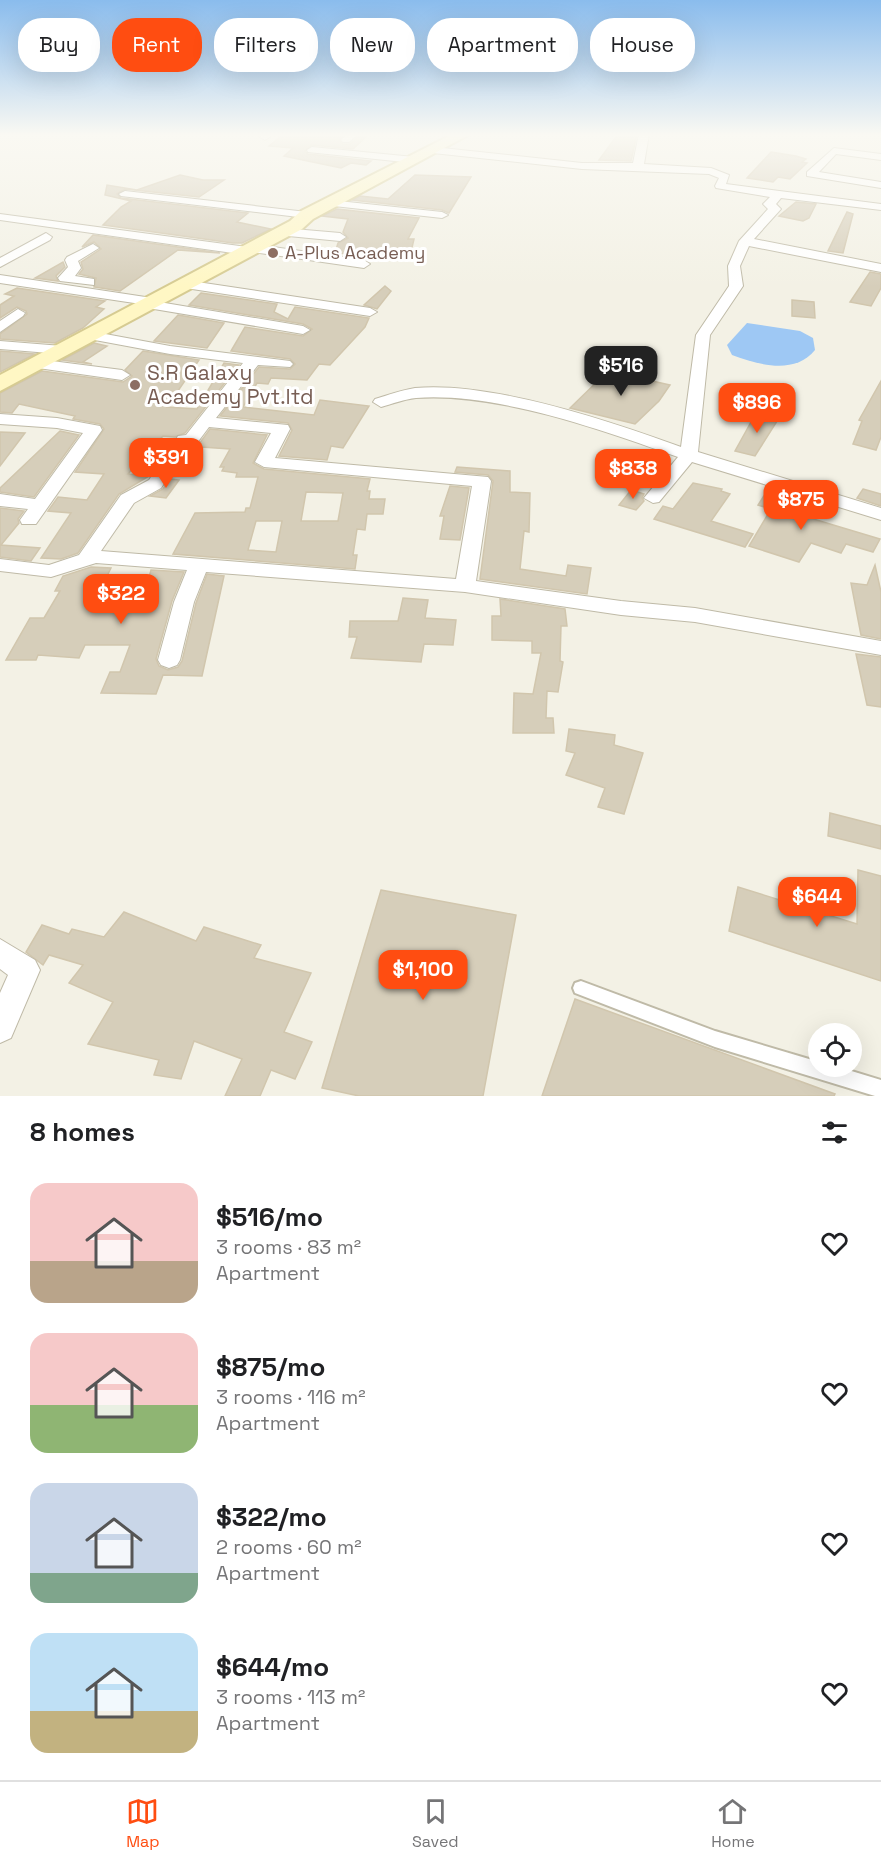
<!DOCTYPE html>
<meta charset="utf-8">
<style>
body{margin:0;font-family:"Space Grotesk",sans-serif;background:#f2f2f2;color:#202124;height:100vh;display:flex;flex-direction:column;font-size:22px;white-space:nowrap}
*{box-sizing:border-box;margin:0}
p{font-size:20px;color:#757577}
.icon{flex:none;width:33px;height:33px;fill:none;stroke:currentColor;stroke-width:2;stroke-linecap:round;stroke-linejoin:round}
.map{position:relative;height:1096px;overflow:hidden}
.drawer{display:flex;flex-direction:column;background:#fff;flex:1}
.drawer>*{flex:none}
.hud{position:absolute;left:18px;top:18px;width:846px;height:54px;display:flex;gap:12px}
.fabs{position:absolute;left:808px;top:1023px;display:grid;gap:12px}
.fabs a{display:grid;place-items:center;width:54px;height:54px;border-radius:50%;background:#fff;box-shadow:0 6px 24px #0002;font-size:30px}
.price{position:absolute;translate:-50% -51px;padding:0 14px;border-radius:12px;background:#ff4d11;color:#fff;font-size:20px;line-height:39px;filter:drop-shadow(0 2px 3px #0008)}
.price::after{content:'';position:absolute;left:50%;top:36px;width:18px;height:14px;margin-left:-9px;background:inherit;clip-path:polygon(0 0,100% 0,50% 100%)}
.price.current{background:#222;color:#fff}
ul{padding:0;list-style:none}
li{display:flex;align-items:center;gap:18px;height:150px;padding:0 30px}
li span{display:grid;place-items:center;flex:none;width:168px;height:120px;border-radius:18px;color:#555}
li>.icon{margin-inline-start:auto}
span .icon{width:72px;height:72px;fill:#fffc;stroke-width:1}
li b{font-size:26px}
h2{display:flex;justify-content:space-between;align-items:center;height:72px;padding:0 30px;font-size:26px}
.chip{padding:0 21px;border-radius:24px;background:#fff;box-shadow:0 6px 24px #0002;font-size:21px;line-height:54px}
.chip.current{background:#ff4d11;color:#fff}
.dock{display:flex;justify-content:space-around;align-items:center;height:84px;border-top:2px solid #e0e0e0;background:#fff;font-size:16px;color:#757577}
.dock a{display:grid;justify-items:center;gap:3px}
.dock .current{color:#ff4d11}
.map>svg:first-child{display:block}
.water{fill:#9ec8f4}
.building{fill:#d6ceba;stroke:#d1c6ad;stroke-width:1.5;fill-rule:evenodd}
.lines{fill:none;stroke-linecap:round;stroke-linejoin:round}
.lane-casing{stroke:#bfbaa7;stroke-width:4}
.street-casing{stroke:#bfbaa7;stroke-width:2}
.secondary-casing{stroke:#d6cb92;stroke-width:4}
.lane{fill:#fff;fill-rule:evenodd}
.street{fill:#fff;fill-rule:evenodd}
.secondary{fill:#fff7c4;fill-rule:evenodd}
.education-dot{fill:#8d6e63;stroke:#fff;stroke-width:2}
.labels{text-anchor:middle;stroke-width:6;stroke-linejoin:round;paint-order:stroke}
.far-education-label{font-size:18px;fill:#785e54;stroke:#fff;text-anchor:start}
.education-label{font-size:21px;fill:#785e54;stroke:#fff;text-anchor:start}
</style>
<div class="map">
<svg width="881" height="1096" viewBox="0 0 881 1096">
<rect width="100%" height="100%" fill="#f3f1e5"/>
<!-- water -->
<path class="water" d="M747 323 800 331 813 338 815 350C795 375 759 365 732 355L727 345Z"/>
<!-- building -->
<g class="building">
<polygon points="284,134 344,134 339,140 343,144 350,144 360,134 369,134 353,149 312,145 305,151 308,154 371,161 366,165 351,163 341,168 284,156 293,148 269,146"/>
<polygon points="618,134 637,134 631,161 599,160"/>
<polygon points="771,152 796,156 806,159 802,162 807,163 790,179 778,177 773,182 747,178"/>
<polygon points="180,175 203,180 224,180 199,197 125,189 117,194 121,198 248,213 237,222 271,229 242,243 233,243 103,225 121,207 131,201 105,195 107,185 137,190"/>
<polygon points="415,175 471,177 449,213 442,210 352,200 360,196 388,199"/>
<polygon points="796,202 816,204 809,218 803,221 779,216"/>
<polygon points="337,209 419,218 408,239 414,239 411,252 408,257 335,253 338,243 348,238 343,232 348,219 322,216"/>
<polygon points="847,212 853,214 843,253 828,251"/>
<polygon points="93,235 220,253 178,250 120,291 94,287 96,278 79,274 83,269 81,262 101,249 94,242 82,247"/>
<polygon points="63,262 65,267 56,276 58,281 35,278"/>
<polygon points="870,272 881,274 881,288 871,306 850,302"/>
<polygon points="385,286 391,291 377,309 364,305"/>
<polygon points="17,288 105,301 96,307 104,309 83,328 55,343 0,339 0,334 27,314 26,311 17,307 0,318 0,305 14,296 5,294"/>
<polygon points="201,293 277,304 274,312 288,319 295,307 369,318 365,327 330,365 319,364 307,380 271,378 268,384 257,383 243,407 314,415 320,400 369,406 343,448 331,446 327,460 279,456 292,430 288,423 220,416 259,367 290,369 295,364 290,359 231,351 245,327 303,336 312,329 303,324 189,305"/>
<polygon points="792,300 814,302 815,318 792,316"/>
<polygon points="178,315 224,323 207,348 154,341"/>
<polygon points="94,343 107,346 83,362 92,364 62,360"/>
<polygon points="0,351 35,354 0,372"/>
<polygon points="143,351 199,360 167,407 197,409 224,363 239,365 185,433 175,437 163,436 128,474 149,476 119,494 78,553 61,559 41,558 71,513 48,511 58,497 87,500 104,474 75,472 104,429 100,424 73,419 75,416 19,404 12,413 0,412 0,393 42,371 123,382 132,376 125,370"/>
<polygon points="608,371 670,385 659,401 635,424 570,408"/>
<polygon points="881,381 881,437 876,450 853,444 862,421 859,420"/>
<polygon points="756,413 779,418 755,456 735,451"/>
<path d="M210 429 267 435 253 463 264 469 370 479 367 491H370L369 499H385L383 514H367L365 530 357 529 353 555H357L355 569 173 554 195 513 245 512 246 508H250L258 477H236L237 473 222 471 224 467H220L230 449 201 447 189 473 174 472 191 446 199 444ZM306 492 343 493 338 521H301ZM256 521H282L276 552 248 550Z"/>
<polygon points="60,431 79,435 34,497 0,492 0,488"/>
<polygon points="0,432 25,433 0,466"/>
<polygon points="457,467 510,471 510,492 530,493 529,532 524,531 520,569 566,576 568,565 591,568 587,594 480,579 493,481 488,475 455,472"/>
<polygon points="170,479 179,480 166,498 150,496 163,489"/>
<polygon points="693,483 722,489 721,491 730,494 711,521 753,534 745,547 654,519 663,506 673,509"/>
<polygon points="450,486 469,488 460,540 440,539 444,516 440,516"/>
<polygon points="769,488 798,497 790,512 880,539 873,552 846,544 841,553 811,543 799,562 749,546 771,509 758,505"/>
<polygon points="863,489 881,494 881,506 857,498"/>
<polygon points="631,490 644,494 642,498 644,501 636,510 619,505"/>
<polygon points="0,508 24,511 18,519 19,523 1,545 40,548 31,561 0,557"/>
<polygon points="875,565 881,592 881,639 861,635 851,583 867,585"/>
<polygon points="91,567 111,568 105,580 148,581 151,570 184,572 172,601 156,659 159,666 168,670 178,667 182,661 196,603 207,574 224,576 202,676 163,675 156,694 101,693 110,672 120,672 130,645 85,645 79,658 38,655 36,660 6,660 30,618 44,618 60,591 55,591 63,576"/>
<polygon points="403,598 428,600 425,618 456,620 453,645 424,644 421,662 351,658 357,637 349,637 350,621 398,621"/>
<polygon points="500,599 565,609 567,626 561,626 560,661 563,662 558,692 547,691 546,718 553,718 554,733 513,733 514,693 533,694 541,653 532,653 532,641 492,640 492,616 501,616"/>
<polygon points="856,654 881,657 881,707 867,705"/>
<polygon points="569,729 615,735 614,745 643,753 624,814 598,807 605,788 566,775 575,753 566,751"/>
<polygon points="830,813 881,826 881,849 828,836"/>
<polygon points="858,870 881,876 881,981 729,931 738,887 857,924"/>
<polygon points="381,890 516,915 483,1096 359,1096 322,1088"/>
<polygon points="124,912 196,941 204,927 261,945 254,958 311,973 284,1032 312,1042 295,1079 271,1070 260,1096 225,1096 242,1059 194,1041 181,1079 154,1075 159,1060 88,1044 113,1002 69,983 83,965 49,955 43,965 26,952 42,925 69,934 72,929 104,937"/>
<polygon points="575,999 835,1094 834,1096 542,1096"/>
</g>
<g class="lines">
<!-- lane casing -->
<g class="lane-casing">
<polygon id="lane" points="581,981 715,1031 819,1062 819,1066 835,1066 881,1080 881,1096 875,1096 715,1047 575,993 573,988 575,983"/>
</g>
<!-- street casing -->
<g class="street-casing">
<g id="street">
<polygon points="263,134 274,134 265,140 260,137"/>
<polygon points="347,134 358,134 349,142 343,142 341,140"/>
<path d="M639 134H649L644 164 711 168 729 175 726 184 881 204V210L781 198 776 204 781 209 754 239 881 264V272L749 246 740 266 743 286 710 335 698 452 881 508V520L692 462 659 502 653 503 644 498 678 457C603 430 496 392 416 398 405 399 392 404 381 407L373 402 375 399C388 395 402 390 415 388 491 381 610 421 681 447L696 335 729 286 728 266 739 241 768 209 763 204 770 197 716 188 715 186 719 178 709 174 582 169 433 153 428 150 433 147 582 163H633Z"/>
<polygon points="312,147 414,157 419,160 414,163 308,152 307,150"/>
<polygon points="834,148 881,154 881,160 836,154 819,172 881,182 881,188 807,176 807,172"/>
<polygon points="125,191 307,212 313,215 307,218 121,196 119,194"/>
<polygon points="329,200 442,212 448,215 442,218 325,205 325,201"/>
<polygon points="0,214 247,247 253,244 364,260 370,264 364,268 253,252 247,255 0,220"/>
<polygon points="282,228 340,233 346,237 340,241 278,235 276,232"/>
<polygon points="46,233 52,237 50,240 0,267 0,258"/>
<polygon points="93,244 99,248 78,261 81,268 75,276 94,279 94,285 60,281 58,278 68,267 65,260 67,257"/>
<polygon points="0,275 152,298 159,302 303,326 310,330 303,334 148,308 141,304 0,283"/>
<polygon points="184,280 370,308 377,312 370,316 179,287 177,284"/>
<polygon points="18,309 25,313 23,316 0,332 0,321"/>
<path d="M89 331 170 346 290 361 293 364 290 367 258 365 216 418 288 425 290 429 275 458 488 477 491 481 476 581 621 601 695 608 881 641V655L695 622 621 615 465 592 206 572 194 602 180 660 177 665 169 668 161 665 158 660 174 602 187 570 96 563 51 577 0 571V559L49 565 79 555 121 495 149 480 178 436 186 435 243 363 170 354 84 338 82 335 84 332ZM209 427 271 433 255 462 264 467 472 486 456 579 101 551 134 503 161 488 190 444 197 443Z"/>
<polygon points="0,341 62,346 69,350 62,354 0,349"/>
<polygon points="36,359 122,370 130,375 122,380 31,367 28,364"/>
<polygon points="0,414 57,418 100,426 102,430 36,524 22,524 20,520 28,509 0,506 0,494 35,499 83,433 57,428 0,424"/>
<polygon points="0,939 35,960 40,970 11,1038 0,1043 0,993 8,975 0,969"/>
</g>
</g>
<!-- secondary casing -->
<g class="secondary-casing">
<polygon id="secondary" points="453,134 470,134 313,219 302,229 0,391 0,375 290,221 301,211"/>
</g>
<!-- lane -->
<use href="#lane" class="lane"/>
<!-- street -->
<use href="#street" class="street"/>
<!-- secondary -->
<use href="#secondary" class="secondary"/>
</g>
<!-- sky -->
<linearGradient id="sky" x2="0" y2="1"><stop stop-color="#8abced"/><stop offset="0.47" stop-color="#faf9f3"/><stop offset="1" stop-color="#faf9f3" stop-opacity="0"/></linearGradient>
<rect width="881" height="287" fill="url(#sky)"/>
<!-- markers -->
<g class="education-dot">
<circle cx="273" cy="253" r="6"/>
<circle cx="135" cy="385" r="6"/>
</g>
<g class="labels">
<!-- far-education labels -->
<g class="far-education-label">
<text x="285" y="259">A-Plus Academy</text>
</g>
<!-- education labels -->
<g class="education-label">
<text x="147" y="380">S.R Galaxy<tspan x="147" dy="24">Academy Pvt.ltd</tspan></text>
</g>
</g>
</svg>
<div class="fabs">
<a><svg class="icon" aria-label="locate" viewBox="0 0 24 24"><circle cx="12" cy="12" r="6"/><path d="M12 2v4M12 18v4M2 12h4M18 12h4"/></svg></a>
</div>
<b class="price current" style="left:621px;top:397px">$516</b>
<b class="price" style="left:757px;top:434px">$896</b>
<b class="price" style="left:166px;top:489px">$391</b>
<b class="price" style="left:633px;top:500px">$838</b>
<b class="price" style="left:801px;top:531px">$875</b>
<b class="price" style="left:121px;top:625px">$322</b>
<b class="price" style="left:817px;top:928px">$644</b>
<b class="price" style="left:423px;top:1001px">$1,100</b>
<div class="hud">
<a class="chip">Buy</a>
<a class="chip current">Rent</a>
<a class="chip">Filters</a>
<a class="chip">New</a>
<a class="chip">Apartment</a>
<a class="chip">House</a>
</div>
</div>
<section class="drawer">
<h2>8 homes<svg class="icon" aria-label="filters" viewBox="0 0 24 24"><path d="M4 7h16M4 17h16"/><circle cx="9" cy="7" r="2"/><circle cx="15" cy="17" r="2"/></svg></h2>
<ul>
<li><span style="background:linear-gradient(#f6c9c9 65%,#b9a48a 0)"><svg class="icon" aria-label="home" viewBox="0 0 24 24"><path d="M3 11l9-7 9 7M6 9v11h12V9"/></svg></span><div><b>$516/mo</b><p>3 rooms · 83 m²</p><p>Apartment</p></div><svg class="icon" aria-label="heart" viewBox="0 0 24 24"><path d="M12 20l-8-8c-3-5 5-10 8-4 3-6 11-1 8 4z"/></svg></li>
<li><span style="background:linear-gradient(#f6c9c9 60%,#8fb573 0)"><svg class="icon" aria-label="home" viewBox="0 0 24 24"><path d="M3 11l9-7 9 7M6 9v11h12V9"/></svg></span><div><b>$875/mo</b><p>3 rooms · 116 m²</p><p>Apartment</p></div><svg class="icon" aria-label="heart" viewBox="0 0 24 24"><path d="M12 20l-8-8c-3-5 5-10 8-4 3-6 11-1 8 4z"/></svg></li>
<li><span style="background:linear-gradient(#c9d6e8 75%,#7fa58c 0)"><svg class="icon" aria-label="home" viewBox="0 0 24 24"><path d="M3 11l9-7 9 7M6 9v11h12V9"/></svg></span><div><b>$322/mo</b><p>2 rooms · 60 m²</p><p>Apartment</p></div><svg class="icon" aria-label="heart" viewBox="0 0 24 24"><path d="M12 20l-8-8c-3-5 5-10 8-4 3-6 11-1 8 4z"/></svg></li>
<li><span style="background:linear-gradient(#bfe0f5 65%,#c2b280 0)"><svg class="icon" aria-label="home" viewBox="0 0 24 24"><path d="M3 11l9-7 9 7M6 9v11h12V9"/></svg></span><div><b>$644/mo</b><p>3 rooms · 113 m²</p><p>Apartment</p></div><svg class="icon" aria-label="heart" viewBox="0 0 24 24"><path d="M12 20l-8-8c-3-5 5-10 8-4 3-6 11-1 8 4z"/></svg></li>
</ul>
</section>
<nav class="dock">
<a class="current"><svg class="icon" aria-label="map" viewBox="0 0 24 24"><path d="M3 6l6-2 6 2 6-2v14l-6 2-6-2-6 2zM9 4v14M15 6v14"/></svg>Map</a>
<a><svg class="icon" aria-label="saved" viewBox="0 0 24 24"><path d="M7 4h10v16l-5-4-5 4z"/></svg>Saved</a>
<a><svg class="icon" aria-label="home" viewBox="0 0 24 24"><path d="M3 11l9-7 9 7M6 9v11h12V9"/></svg>Home</a>
</nav>
